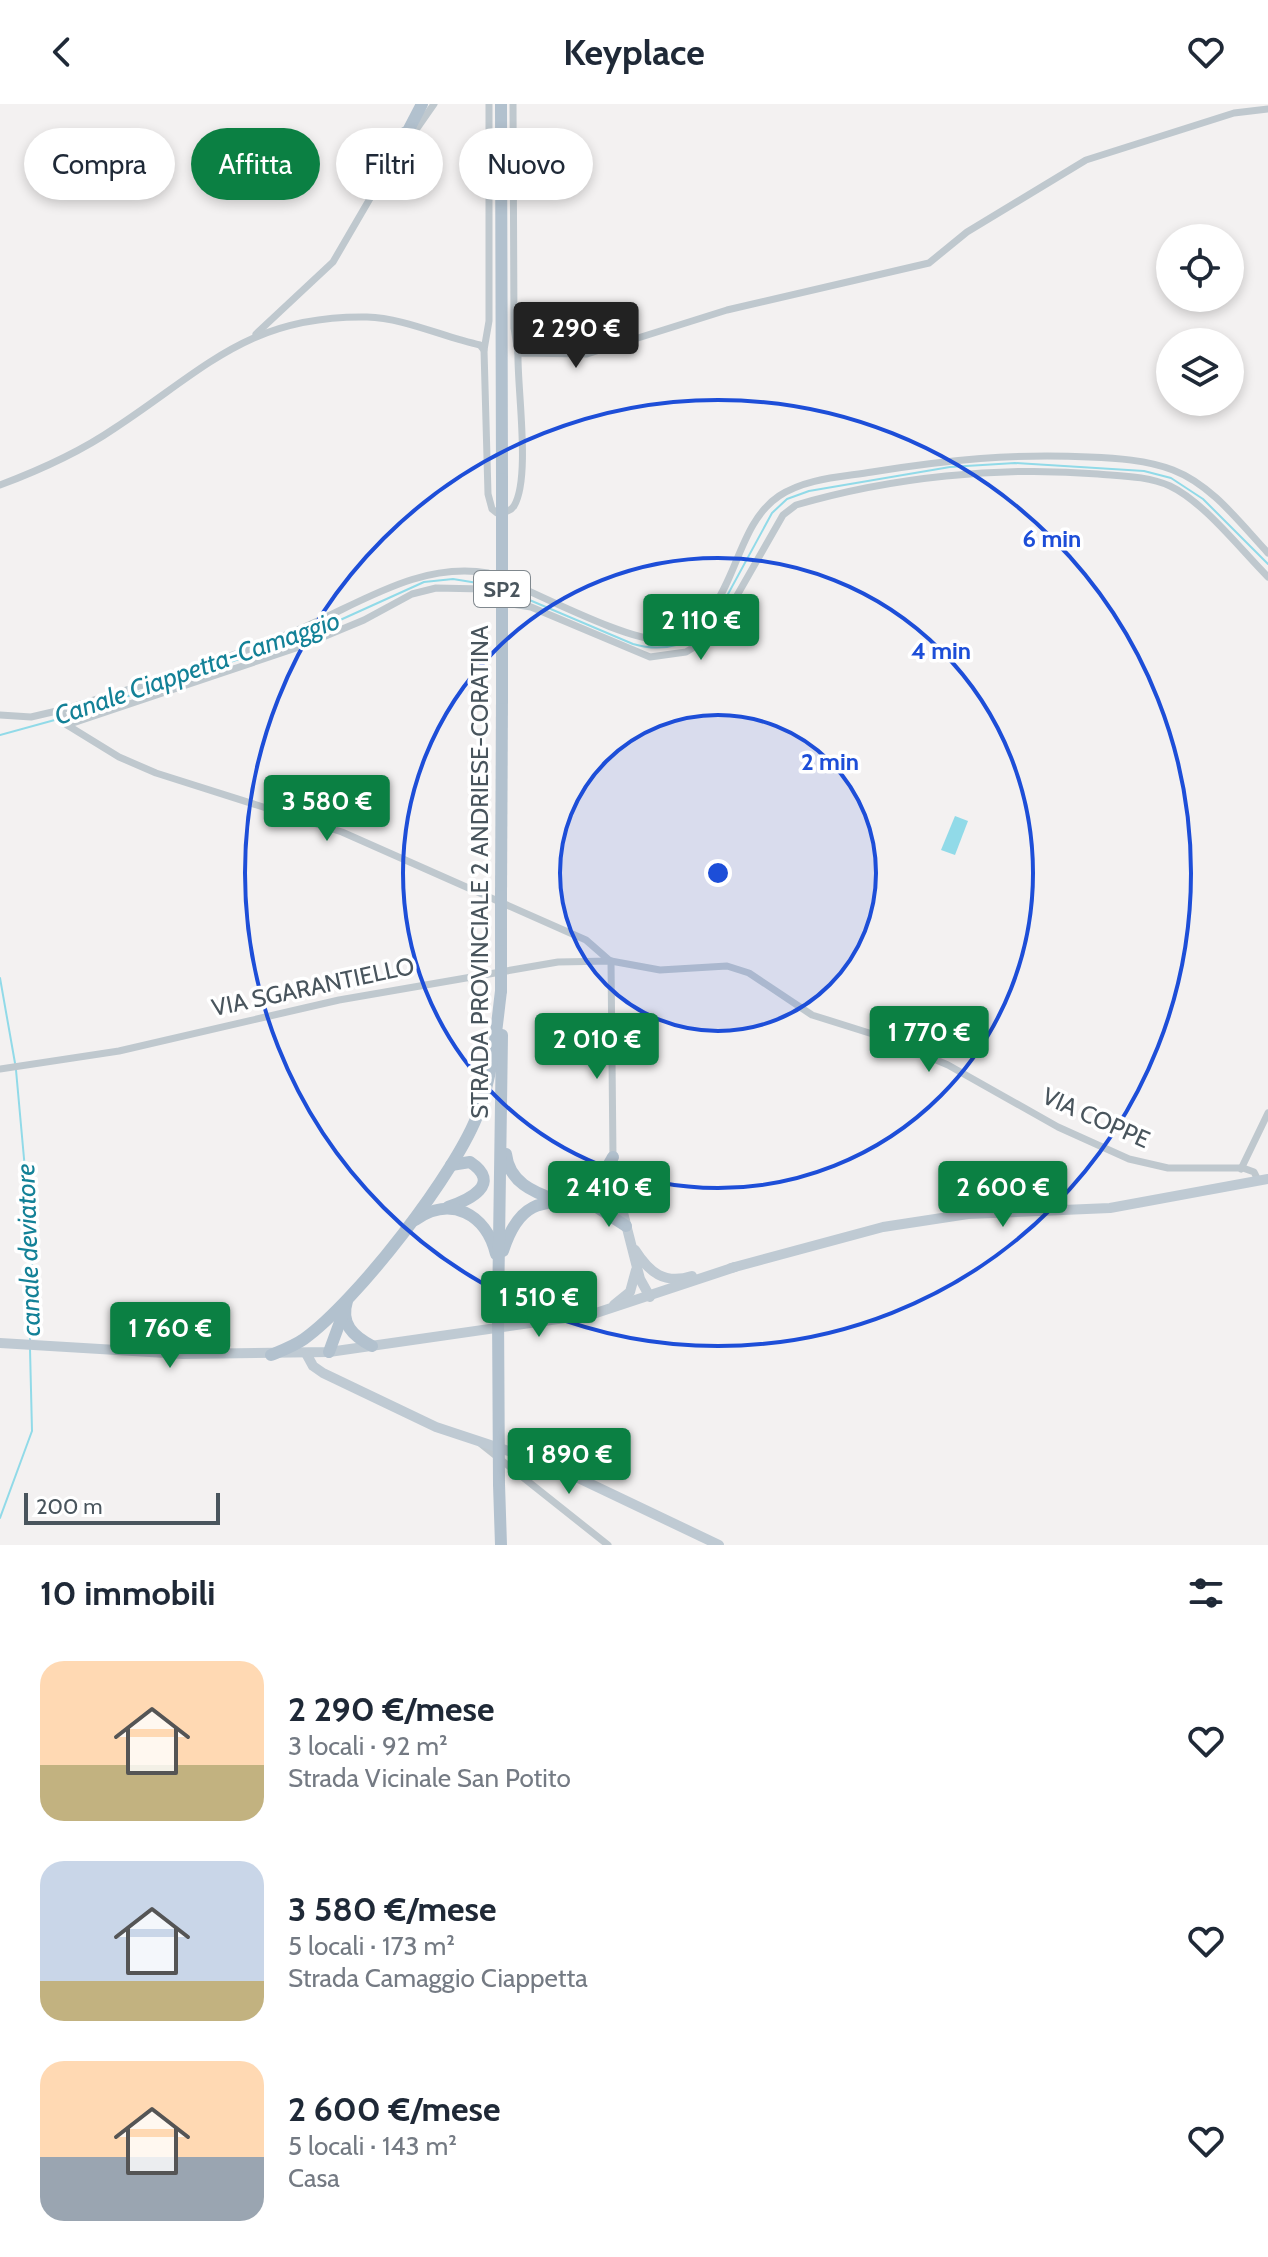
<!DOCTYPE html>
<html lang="it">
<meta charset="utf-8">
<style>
body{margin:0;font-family:Cabin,sans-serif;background:#f2f2f3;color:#1f2937;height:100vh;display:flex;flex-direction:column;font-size:30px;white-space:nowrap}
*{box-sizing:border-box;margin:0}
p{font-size:26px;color:#747a83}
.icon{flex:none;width:44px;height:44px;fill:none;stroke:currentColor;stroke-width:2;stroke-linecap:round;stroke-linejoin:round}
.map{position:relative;height:1441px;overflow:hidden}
.side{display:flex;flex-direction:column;background:#fff;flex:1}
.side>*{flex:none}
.top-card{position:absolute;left:24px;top:24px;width:800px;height:72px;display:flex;gap:16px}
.buttons{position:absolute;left:1156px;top:120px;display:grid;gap:16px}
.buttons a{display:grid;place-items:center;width:88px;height:88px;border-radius:50%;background:#fff;box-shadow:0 4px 12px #0003;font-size:40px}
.scale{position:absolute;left:24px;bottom:20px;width:196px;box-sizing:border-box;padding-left:8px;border:4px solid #49555d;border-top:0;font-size:22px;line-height:28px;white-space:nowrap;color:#49555d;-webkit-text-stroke:6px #fff;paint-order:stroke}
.price{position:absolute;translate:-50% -68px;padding:0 18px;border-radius:8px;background:#0b8043;color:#fff;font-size:26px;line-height:52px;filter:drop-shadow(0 2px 4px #0008)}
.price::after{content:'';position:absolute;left:50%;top:48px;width:24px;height:18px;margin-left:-12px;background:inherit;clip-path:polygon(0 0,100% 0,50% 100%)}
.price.on{background:#222;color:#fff}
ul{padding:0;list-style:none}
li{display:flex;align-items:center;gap:24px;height:200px;padding:0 40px}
li span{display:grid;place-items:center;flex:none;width:224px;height:160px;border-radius:24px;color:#555}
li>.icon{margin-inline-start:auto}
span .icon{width:96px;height:96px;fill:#fffc;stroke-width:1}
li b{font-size:34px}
h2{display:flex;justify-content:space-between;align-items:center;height:96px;padding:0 40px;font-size:34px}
.tag{padding:0 28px;border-radius:36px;background:#fff;box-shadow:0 4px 12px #0003;font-size:28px;line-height:72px}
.tag.on{background:#0b8043;color:#fff}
header{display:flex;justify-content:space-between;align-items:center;height:104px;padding:0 40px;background:#fff;font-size:36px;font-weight:800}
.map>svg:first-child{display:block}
.water{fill:#91dae8}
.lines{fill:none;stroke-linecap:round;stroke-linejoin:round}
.stream{stroke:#91dae8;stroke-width:2}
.street{stroke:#bfc8ce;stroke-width:7}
.secondary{stroke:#bfcad3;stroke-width:10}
.primary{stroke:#b2c1ce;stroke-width:12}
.primary-bridge{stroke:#b2c1ce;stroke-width:12}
.ring{fill:none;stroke:#1d4ed8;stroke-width:4}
.labels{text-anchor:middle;stroke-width:7;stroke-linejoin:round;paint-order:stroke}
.shield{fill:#fff;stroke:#80888e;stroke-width:2}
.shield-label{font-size:22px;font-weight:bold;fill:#49555d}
.street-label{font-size:24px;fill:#49555d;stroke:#fff}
.water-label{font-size:26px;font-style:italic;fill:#138197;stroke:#fff}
.centre{fill:#1d4ed8;stroke:#fff;stroke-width:4}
.ring-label{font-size:24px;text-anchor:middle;font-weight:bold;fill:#1d4ed8;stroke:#fff;stroke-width:7;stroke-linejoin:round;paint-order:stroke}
</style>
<header><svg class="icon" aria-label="back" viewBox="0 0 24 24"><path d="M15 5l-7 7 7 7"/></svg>Keyplace<svg class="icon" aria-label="heart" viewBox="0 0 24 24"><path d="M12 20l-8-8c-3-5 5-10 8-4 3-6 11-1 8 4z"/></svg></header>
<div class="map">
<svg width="1268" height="1441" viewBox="0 0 1268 1441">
<rect width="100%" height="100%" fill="#f3f1f1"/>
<!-- water -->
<polygon class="water" points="955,712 968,717 955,751 941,746"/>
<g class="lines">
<!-- stream -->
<g class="stream">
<path d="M506 486 633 540C664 549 695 541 715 514L772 409 787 395 809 387 950 363 1015 359 1144 367 1171 374 1203 395 1268 460"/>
<polyline points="68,612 296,536 424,478 453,475 496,482"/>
<polyline points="0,631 62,614"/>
<polyline points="0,874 15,959"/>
<polyline points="16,966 32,1143 30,1238"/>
<polyline points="0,1414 32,1327 30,1245"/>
</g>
<!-- street -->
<g class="street">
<polyline points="513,0 514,224 518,249"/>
<polyline points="256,230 333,158 379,79 434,0"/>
<polyline points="484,246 489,217 489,0"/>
<path d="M0 381C40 366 80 348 115 324 205 265 249 211 367 213 404 214 443 233 480 241L484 246 488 390 492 405 497 409C504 408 510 408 514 402 531 374 517 284 518 249L587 250 727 206 929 159 967 128 1086 56 1234 9 1268 5"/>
<path d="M61 606C137 583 220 558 293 528 357 502 417 457 488 469 525 483 638 544 668 535 739 517 728 426 779 392 806 374 842 373 872 368 946 356 1015 349 1089 353 1116 354 1147 356 1173 366 1212 381 1240 419 1268 449"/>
<polyline points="0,611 31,613 61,606 67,621 119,653 156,669 342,728 586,836 610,857"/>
<path d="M67 621 299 543 364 516 412 490 436 484 483 485 499 498 531 503 650 553 686 548 709 534 723 516 783 411 796 401C892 373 999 362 1098 370 1122 372 1148 372 1170 382 1204 398 1241 446 1268 473"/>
<polyline points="611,857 613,1053 619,1093"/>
<polyline points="0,965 119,947 339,896 558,858 611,857 660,866 727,862 749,869 812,911 882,933 948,961 1058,1023 1129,1055 1168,1064 1243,1064 1254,1068 1258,1076"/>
<polyline points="1241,1065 1268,1009"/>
<polyline points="481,1340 608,1441"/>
</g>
<!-- secondary -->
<g class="secondary">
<polyline points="619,1093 640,1175 650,1193"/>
<path d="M635 1146C649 1168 664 1181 692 1172"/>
<polyline points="731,1164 883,1123 968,1110 1110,1104 1268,1075"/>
<polyline points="614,1201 630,1188 636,1166"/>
<polyline points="0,1239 183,1250 329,1248 593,1210 735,1163"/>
<polyline points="307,1251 313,1262 323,1269 436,1323 551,1361 719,1441"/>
</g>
<!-- primary -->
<g class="primary">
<polyline points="501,0 502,375"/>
<polyline points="376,54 393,59"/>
<polyline points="379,79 373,59 388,38 408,27 422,0"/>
<polyline points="501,792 502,594"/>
<polyline points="501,847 501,820"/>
<path d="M506 1050C509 1078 533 1088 556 1096"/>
<polyline points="583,1090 600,1076 613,1053"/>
<polyline points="570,1095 606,1088 619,1093"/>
<polyline points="592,1100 626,1122"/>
<path d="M448 1103C469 1096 503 1080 470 1058L451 1061"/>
<path d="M415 1116C451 1091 486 1110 496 1150"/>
<path d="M503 1147C528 1069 572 1114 619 1093"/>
<path d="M347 1197C340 1220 353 1232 372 1242"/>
<polyline points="498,1207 502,931"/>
<polyline points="329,1248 344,1207"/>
<path d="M271 1251C283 1246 294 1242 304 1235 356 1198 458 1067 479 1007 493 969 496 927 501 887"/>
<polyline points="499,1380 501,1441"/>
</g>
<!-- primary-bridge -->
<g class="primary-bridge">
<polyline points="502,375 502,594"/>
<polyline points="501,792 501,820"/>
<polyline points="501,847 501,887"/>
<polyline points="498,1207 499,1380"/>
</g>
</g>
<!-- distance rings -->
<circle cx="718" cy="769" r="158" fill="#1d4ed8" fill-opacity=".12"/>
<g class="ring">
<circle cx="718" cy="769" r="158"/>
<circle cx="718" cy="769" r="315"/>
<circle cx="718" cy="769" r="473"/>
</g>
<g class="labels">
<!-- shield labels -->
<rect class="shield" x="474" y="467" width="56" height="36" rx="6"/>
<g class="shield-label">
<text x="502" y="493">SP2</text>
</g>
<!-- street labels -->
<g class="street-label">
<text transform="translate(480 768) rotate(-90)" y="8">STRADA PROVINCIALE 2 ANDRIESE-CORATINA</text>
<text transform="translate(313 883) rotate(-12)" y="8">VIA SGARANTIELLO</text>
<text transform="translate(1096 1014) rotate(24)" y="8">VIA COPPE</text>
</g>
<!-- water labels -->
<g class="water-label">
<text transform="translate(197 564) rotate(-19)" y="9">Canale Ciappetta-Camaggio</text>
<text transform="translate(28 1146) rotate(-92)" y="9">canale deviatore</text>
</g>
</g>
<circle cx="718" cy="769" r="12" class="centre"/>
<g class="ring-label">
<text x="1052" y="443">6 min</text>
<text x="941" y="555">4 min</text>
<text x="830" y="666">2 min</text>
</g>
</svg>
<div class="buttons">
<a><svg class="icon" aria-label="locate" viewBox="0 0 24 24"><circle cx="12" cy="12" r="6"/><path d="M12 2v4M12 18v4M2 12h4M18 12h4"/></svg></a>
<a><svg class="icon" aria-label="layers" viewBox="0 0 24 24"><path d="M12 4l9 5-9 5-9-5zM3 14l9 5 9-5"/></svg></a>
</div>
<div class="scale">200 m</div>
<b class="price on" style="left:576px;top:266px">2 290 €</b>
<b class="price" style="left:701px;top:558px">2 110 €</b>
<b class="price" style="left:327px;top:739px">3 580 €</b>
<b class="price" style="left:929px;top:970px">1 770 €</b>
<b class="price" style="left:597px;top:977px">2 010 €</b>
<b class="price" style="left:609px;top:1125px">2 410 €</b>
<b class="price" style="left:1003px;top:1125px">2 600 €</b>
<b class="price" style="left:539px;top:1235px">1 510 €</b>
<b class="price" style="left:170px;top:1266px">1 760 €</b>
<b class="price" style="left:569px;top:1392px">1 890 €</b>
<div class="top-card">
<a class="tag">Compra</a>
<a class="tag on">Affitta</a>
<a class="tag">Filtri</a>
<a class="tag">Nuovo</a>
</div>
</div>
<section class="side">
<h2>10 immobili<svg class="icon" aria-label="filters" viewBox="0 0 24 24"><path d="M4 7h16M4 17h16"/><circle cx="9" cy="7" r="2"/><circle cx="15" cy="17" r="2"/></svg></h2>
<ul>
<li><span style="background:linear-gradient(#ffd9b3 65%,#c2b280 0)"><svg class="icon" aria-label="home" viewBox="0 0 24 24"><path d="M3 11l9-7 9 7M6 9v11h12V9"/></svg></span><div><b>2 290 €/mese</b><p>3 locali · 92 m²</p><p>Strada Vicinale San Potito</p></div><svg class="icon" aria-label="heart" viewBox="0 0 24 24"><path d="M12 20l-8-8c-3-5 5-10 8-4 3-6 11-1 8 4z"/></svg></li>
<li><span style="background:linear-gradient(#c9d6e8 75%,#c2b280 0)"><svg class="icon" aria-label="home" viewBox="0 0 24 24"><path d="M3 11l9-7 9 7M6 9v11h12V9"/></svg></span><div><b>3 580 €/mese</b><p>5 locali · 173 m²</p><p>Strada Camaggio Ciappetta</p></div><svg class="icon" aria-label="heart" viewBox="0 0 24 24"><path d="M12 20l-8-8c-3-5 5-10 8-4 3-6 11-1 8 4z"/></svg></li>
<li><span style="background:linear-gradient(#ffd9b3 60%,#9aa5b1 0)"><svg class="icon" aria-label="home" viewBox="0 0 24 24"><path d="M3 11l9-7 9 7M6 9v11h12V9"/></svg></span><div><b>2 600 €/mese</b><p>5 locali · 143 m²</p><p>Casa</p></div><svg class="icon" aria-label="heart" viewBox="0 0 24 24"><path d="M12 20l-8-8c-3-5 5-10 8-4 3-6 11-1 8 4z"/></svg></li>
</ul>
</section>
